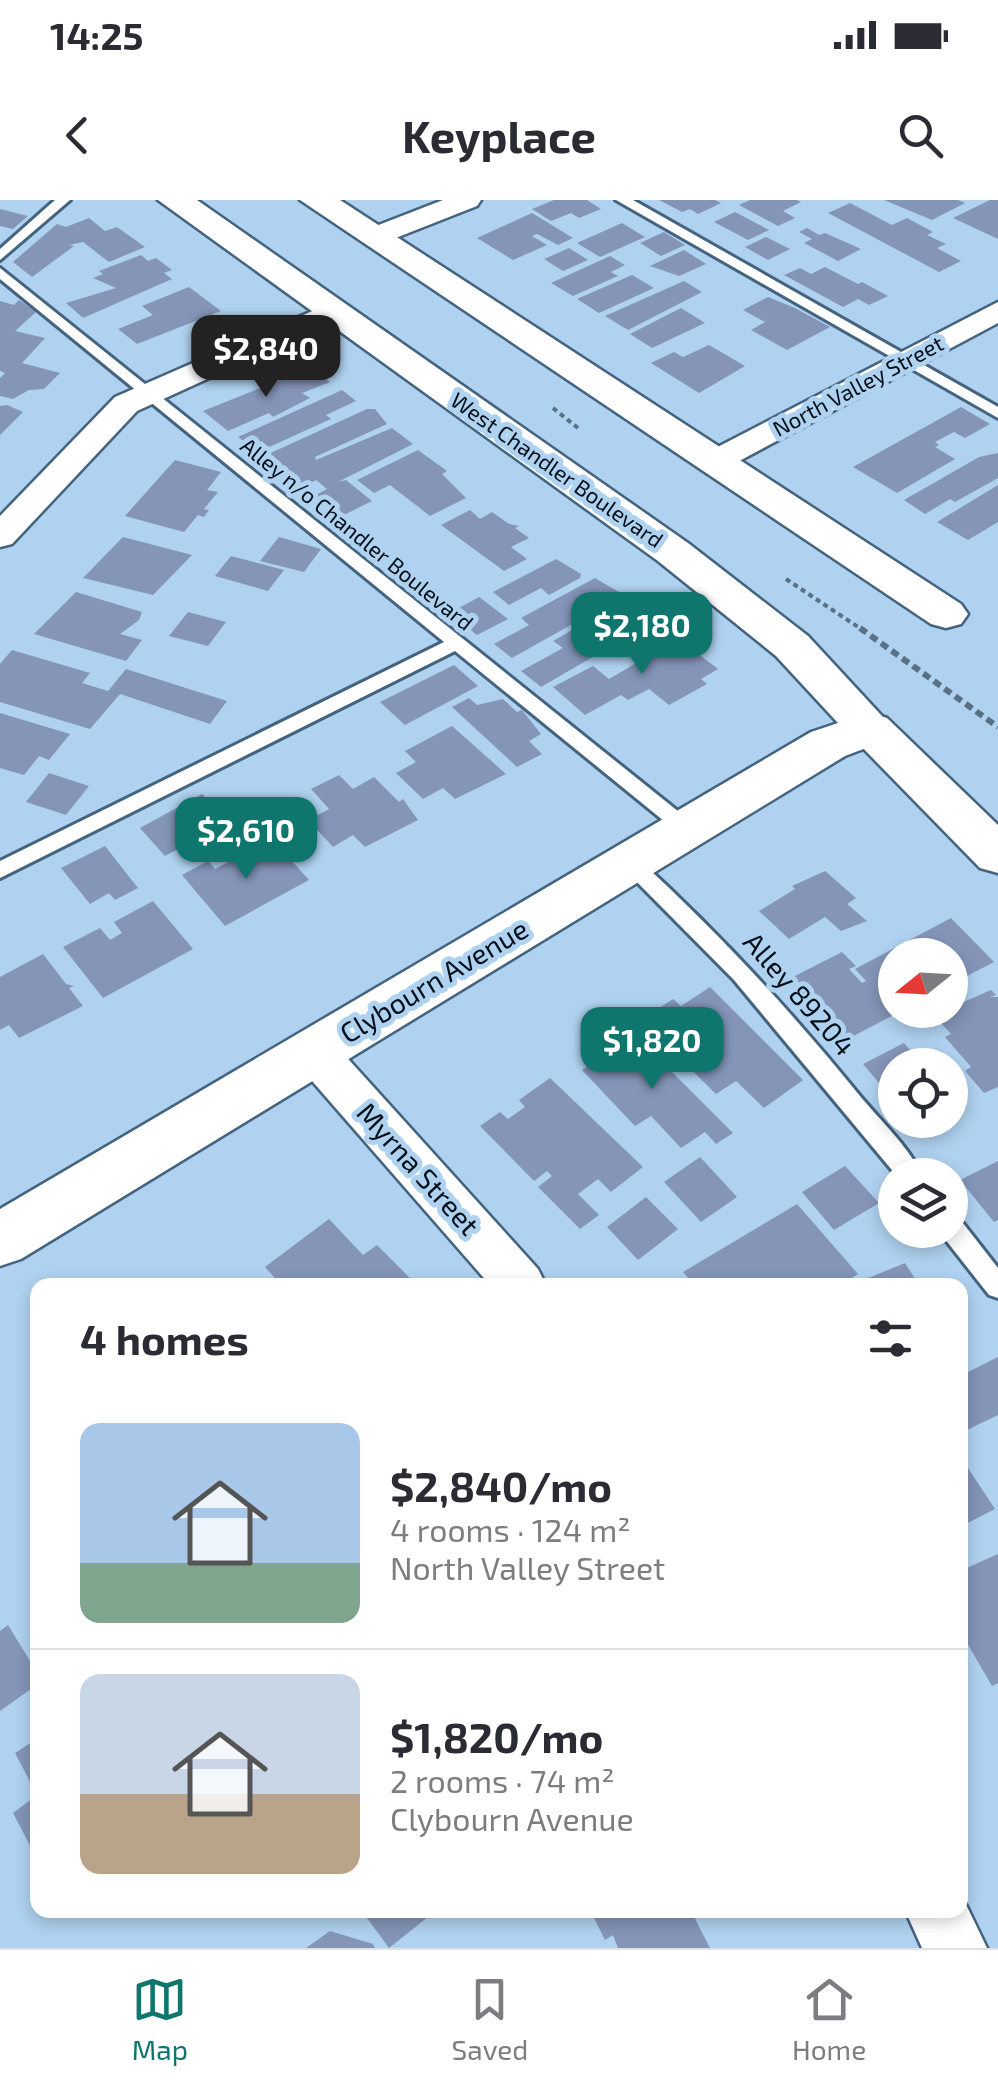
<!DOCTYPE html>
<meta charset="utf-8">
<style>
body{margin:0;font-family:"Exo 2",sans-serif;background:#f7f7f7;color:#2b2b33;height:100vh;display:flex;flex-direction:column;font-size:38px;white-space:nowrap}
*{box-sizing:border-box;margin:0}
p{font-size:32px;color:#7c7c81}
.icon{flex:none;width:55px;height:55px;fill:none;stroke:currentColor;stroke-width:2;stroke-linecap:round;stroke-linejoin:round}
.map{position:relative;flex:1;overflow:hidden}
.side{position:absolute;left:30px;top:1078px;width:938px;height:640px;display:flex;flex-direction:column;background:#fff;border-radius:20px;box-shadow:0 5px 15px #0003}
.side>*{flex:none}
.needle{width:65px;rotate:252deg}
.buttons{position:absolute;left:878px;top:738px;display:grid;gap:20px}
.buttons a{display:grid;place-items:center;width:90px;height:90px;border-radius:50%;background:#fff;box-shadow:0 5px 15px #0003;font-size:50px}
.price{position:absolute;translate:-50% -85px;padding:0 22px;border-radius:20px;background:#0f766e;color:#fff;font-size:32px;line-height:65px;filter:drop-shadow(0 2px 5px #0008)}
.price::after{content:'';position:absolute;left:50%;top:60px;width:30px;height:22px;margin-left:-15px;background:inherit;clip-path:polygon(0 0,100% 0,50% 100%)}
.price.current{background:#222;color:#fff}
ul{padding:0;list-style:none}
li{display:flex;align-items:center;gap:30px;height:250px;padding:0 50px}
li+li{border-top:2px solid #e1e1e2}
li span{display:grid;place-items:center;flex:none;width:280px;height:200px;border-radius:20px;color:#555}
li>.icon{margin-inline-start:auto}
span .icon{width:120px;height:120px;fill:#fffc;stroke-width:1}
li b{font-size:42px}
h2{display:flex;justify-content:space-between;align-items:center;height:120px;padding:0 50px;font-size:42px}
.status{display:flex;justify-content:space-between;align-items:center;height:70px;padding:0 50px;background:#fff;direction:ltr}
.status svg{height:28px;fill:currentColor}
header{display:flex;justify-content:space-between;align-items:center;height:130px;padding:0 50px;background:#fff;font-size:45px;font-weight:700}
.dock{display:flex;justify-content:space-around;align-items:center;height:140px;border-top:2px solid #e1e1e2;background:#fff;font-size:28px;color:#7c7c81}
.dock a{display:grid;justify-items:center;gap:5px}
.dock .current{color:#0f766e}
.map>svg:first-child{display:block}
.building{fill:#8495b8}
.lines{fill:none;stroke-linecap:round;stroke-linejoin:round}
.service-casing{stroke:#44637e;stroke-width:6}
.minor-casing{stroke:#44637e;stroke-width:5}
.tertiary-casing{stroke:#44637e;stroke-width:5}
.secondary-casing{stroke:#44637e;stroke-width:5}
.path-far1{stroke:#5a7185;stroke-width:4;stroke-dasharray:5 4;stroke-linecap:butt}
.path{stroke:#5a7185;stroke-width:6;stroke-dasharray:8 5;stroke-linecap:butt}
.service{fill:#fff;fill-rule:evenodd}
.minor{fill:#fff;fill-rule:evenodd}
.tertiary{fill:#fff;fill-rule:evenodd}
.secondary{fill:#fff;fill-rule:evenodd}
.labels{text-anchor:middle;stroke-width:10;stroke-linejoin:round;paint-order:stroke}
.far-street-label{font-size:22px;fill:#040f19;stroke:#afd2f0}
.street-label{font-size:28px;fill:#040f19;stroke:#afd2f0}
</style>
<div class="status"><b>14:25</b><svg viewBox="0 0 49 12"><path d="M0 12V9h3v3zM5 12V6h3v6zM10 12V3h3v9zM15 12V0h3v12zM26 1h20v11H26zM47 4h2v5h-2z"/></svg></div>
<header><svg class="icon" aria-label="back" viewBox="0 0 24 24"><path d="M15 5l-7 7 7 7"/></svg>Keyplace<svg class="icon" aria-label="search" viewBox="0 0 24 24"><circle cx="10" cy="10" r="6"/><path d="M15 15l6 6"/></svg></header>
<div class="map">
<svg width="998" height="1748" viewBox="0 0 998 1748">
<rect width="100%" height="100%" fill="#afd2f0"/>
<!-- building -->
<g class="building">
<polygon points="554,0 587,0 601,9 579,18 571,13 551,21 532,9"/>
<polygon points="659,0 715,0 721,3 698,14 690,9 682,12"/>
<polygon points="750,0 797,0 801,2 783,11 795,18 778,26 739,5"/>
<polygon points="884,0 958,0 965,3 932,20"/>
<polygon points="990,0 998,0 998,39 953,18"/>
<polygon points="850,3 892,25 907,18 933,32 927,35 946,44 937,48 961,61 939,72 828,13"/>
<polygon points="0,9 28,16 13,29 0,26"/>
<polygon points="735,12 769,30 748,40 714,22"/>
<polygon points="532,13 573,38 558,45 537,34 532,36 547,45 513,60 477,38"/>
<polygon points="89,18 105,31 117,27 145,47 109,62 83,42 69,45 74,46 32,77 13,62 57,24 66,27"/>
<polygon points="622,23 645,37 600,57 577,43"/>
<polygon points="807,28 819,35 825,33 861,49 838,61 804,43 812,39 799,32"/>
<polygon points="664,32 685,45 661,56 640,43"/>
<polygon points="766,37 790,49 768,60 745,47"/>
<polygon points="569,48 588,60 563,71 544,59"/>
<polygon points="684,50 706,64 679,76 650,66"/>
<polygon points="141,55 148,61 156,58 172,70 164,73 172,79 83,118 66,103 116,88 93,78 103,74 99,71"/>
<polygon points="610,56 625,65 611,72 618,76 573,96 551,83"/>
<polygon points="825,67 858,84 862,82 888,96 869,105 858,99 843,107 784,75 800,68 811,74"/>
<polygon points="632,75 654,88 599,113 577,99"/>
<polygon points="684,81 702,92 628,130 605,116"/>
<polygon points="189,87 221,111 137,144 118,129 153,115 142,106"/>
<polygon points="768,97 795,108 830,127 787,150 751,130 765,122 743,110"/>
<polygon points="19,100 36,112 15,131 45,138 22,163 60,173 44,189 29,190 13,199 0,196 0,178 5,173 0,171 0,101 14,105"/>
<polygon points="681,108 705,123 652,148 630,134"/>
<polygon points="709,145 745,166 699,193 651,163 674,152 683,157"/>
<polygon points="310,168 330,182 302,193 310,198 273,217 269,213 228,231 203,211"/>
<polygon points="342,190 356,201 326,215 331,219 258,252 238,237"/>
<polygon points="7,205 23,212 0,235 0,206"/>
<polygon points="961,207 990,224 965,238 954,232 935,242 939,245 935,247 955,259 897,293 853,267"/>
<polygon points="367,209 375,209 387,224 315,257 316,260 392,228 413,244 338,282 346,280 372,301 340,317 314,296 327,289 316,280 303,287 264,256"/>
<polygon points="418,250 447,271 442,274 466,298 430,316 390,285 374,293 357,280"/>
<polygon points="998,253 998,278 955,302 950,299 925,314 904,300 979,257"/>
<polygon points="175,260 221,272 207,290 218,292 204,309 209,310 204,317 198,315 184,332 125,316"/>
<polygon points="998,285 998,322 968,340 937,322"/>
<polygon points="470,310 480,319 492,312 509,324 519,326 515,328 529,338 511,347 527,359 504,371 441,325"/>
<polygon points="123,337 192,355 153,395 83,378"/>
<polygon points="279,337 321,349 304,372 260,361"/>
<polygon points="231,356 284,370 268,391 215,376"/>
<polygon points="556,359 581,374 580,378 549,395 541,388 509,405 493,392"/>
<polygon points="595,378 624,395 512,458 494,444 529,425 521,418"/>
<polygon points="76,392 142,412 139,420 120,434 142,440 126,461 34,434"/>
<polygon points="479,397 508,419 477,435 450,413"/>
<polygon points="621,402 651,423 541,487 521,471 563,448 553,441"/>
<polygon points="188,412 226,422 208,446 169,436"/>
<polygon points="668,431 718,469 701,479 707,484 669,505 649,489 628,500 621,495 585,515 553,487 593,466 609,479 655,452 644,443"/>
<polygon points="12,450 90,473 82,483 108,491 126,469 227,501 210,524 120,494 90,529 0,502 0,464"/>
<polygon points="454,465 478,486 405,525 380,502"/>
<polygon points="469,498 477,505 503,499 517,512 522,510 541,534 529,541 542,554 517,567 452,507"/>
<polygon points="0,513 70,534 49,560 39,556 24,575 0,568"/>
<polygon points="452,526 506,574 455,599 443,588 423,599 396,573 416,562 405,551"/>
<polygon points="49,573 89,586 66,615 26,602"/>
<polygon points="339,575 353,589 374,577 399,602 403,599 418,620 365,647 353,635 333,647 308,620 329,609 311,589"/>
<polygon points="202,594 229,622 165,656 140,628"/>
<polygon points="272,639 309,680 225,726 182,675 208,661 215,669"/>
<polygon points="105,646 138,688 115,700 109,693 90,704 61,668"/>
<polygon points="825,671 856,698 847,704 867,721 841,731 825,717 789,739 759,711 795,689 792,686"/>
<polygon points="153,701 193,749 103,798 63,747 100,728 110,740 122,733 114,722"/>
<polygon points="951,718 994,762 950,785 950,755 895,755 895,810 903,810 844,841 789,779 842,752 856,766 849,769 862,783 866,781 855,769"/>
<polygon points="43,754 66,784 74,786 69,788 83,806 19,838 9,825 0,830 0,777"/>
<polygon points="710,787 803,880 764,908 736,881 716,894 641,820 673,799 681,806"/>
<polygon points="991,790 996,795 990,797 998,797 998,887 984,893 965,871 971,867 945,837 951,834 934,815"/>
<polygon points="629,830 685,885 733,933 716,944 705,932 681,948 651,916 635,926 582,870 599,859 593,853"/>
<polygon points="904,843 923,865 895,865 895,902 863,864"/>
<polygon points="550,878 643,967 611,992 598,979 578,994 599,1015 580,1029 538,987 552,976 547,971 534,981 480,926 500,912 508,919 525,907 519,900"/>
<polygon points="700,957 737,997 701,1022 664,982"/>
<polygon points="998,961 998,1020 994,1022 960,980"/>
<polygon points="845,966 879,1003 834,1030 802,992"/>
<polygon points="646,997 678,1029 638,1060 607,1027"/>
<polygon points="797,1004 858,1074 841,1085 694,1085 683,1072"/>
<polygon points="329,1019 363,1055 377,1045 417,1085 281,1085 265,1067"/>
<polygon points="905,1063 919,1085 851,1085"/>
<polygon points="998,1157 998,1215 967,1230 960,1219 960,1176"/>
<polygon points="964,1262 995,1309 960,1327 960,1264"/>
<polygon points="998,1354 998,1483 992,1486 960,1431 960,1371"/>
<polygon points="8,1425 38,1474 38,1484 0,1511 0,1431"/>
<polygon points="38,1538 38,1661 13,1613 37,1595 15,1553"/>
<polygon points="361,1710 431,1710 433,1713 389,1748"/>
<polygon points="595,1710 710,1710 695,1719 710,1748 618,1748 613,1735 605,1740 591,1712"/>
<polygon points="330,1731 373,1744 375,1748 306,1748"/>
</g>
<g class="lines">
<!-- service casing -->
<g class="service-casing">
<g id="service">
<polygon points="55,0 70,0 0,60 0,49"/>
<polygon points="616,0 633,0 998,207 998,218"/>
<polygon points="0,68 694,624 697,629 694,634 680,634 455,451 0,678 0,661 444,442 0,79"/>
<path d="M630 655 637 658C717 731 791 811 860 896 880 920 908 946 922 975H896L734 780 623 668 620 663 623 658Z"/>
<polygon points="950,1015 959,1018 998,1068 998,1098 989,1095 941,1034 940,1030 950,1030"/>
</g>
</g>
<!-- minor casing -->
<g class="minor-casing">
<g id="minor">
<polygon points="443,0 481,0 477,6 383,43 373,45 359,37 363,31"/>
<polygon points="333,102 343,105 348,111 343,117 137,211 12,344 0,347 0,316 115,197"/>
<polygon points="998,102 998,123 728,267 717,270 701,260 706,253"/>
<polygon points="315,835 331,840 538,1069 546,1085 490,1085 299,866 293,853 299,840"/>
<polygon points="960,1692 987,1748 922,1748 905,1710 960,1710"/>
</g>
</g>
<!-- tertiary casing -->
<g class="tertiary-casing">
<polygon id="tertiary" points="871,513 887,518 998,625 998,673 980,668 855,540 848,529 855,518"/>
</g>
<!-- secondary casing -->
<g class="secondary-casing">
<g id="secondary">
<polygon points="158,0 197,0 688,343 808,436 894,529 887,540 845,556 21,1059 0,1066 0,1009 811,532 838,523 776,456 658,361"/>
<polygon points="300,0 340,0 961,404 968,414 961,424 946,428 931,424"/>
</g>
</g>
<!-- path-far1 -->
<g class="path-far1">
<polyline points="553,208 578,228"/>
<polyline points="786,379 864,431"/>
</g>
<!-- path -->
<polyline class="path" points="860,428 998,527"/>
<!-- service -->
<use href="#service" class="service"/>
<!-- minor -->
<use href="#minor" class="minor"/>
<!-- tertiary -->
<use href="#tertiary" class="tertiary"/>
<!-- secondary -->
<use href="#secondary" class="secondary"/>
</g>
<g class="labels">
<!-- far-street labels -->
<g class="far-street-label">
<text transform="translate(858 186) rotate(-28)" y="8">North Valley Street</text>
<text transform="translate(557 270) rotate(35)" y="8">West Chandler Boulevard</text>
<text transform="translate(357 334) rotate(39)" y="8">Alley n/o Chandler Boulevard</text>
</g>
<!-- street labels -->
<g class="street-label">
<text transform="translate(434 781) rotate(-31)" y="10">Clybourn Avenue</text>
<text transform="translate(799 794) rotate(49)" y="10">Alley 89204</text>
<text transform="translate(418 969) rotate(48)" y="10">Myrna Street</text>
</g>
</g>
</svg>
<div class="buttons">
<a><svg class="needle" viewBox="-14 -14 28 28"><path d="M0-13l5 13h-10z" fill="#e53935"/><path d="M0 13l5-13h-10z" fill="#7c7c81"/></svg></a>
<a><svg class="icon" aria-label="locate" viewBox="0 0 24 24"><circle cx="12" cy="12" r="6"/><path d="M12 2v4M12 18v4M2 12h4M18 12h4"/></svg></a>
<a><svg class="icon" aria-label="layers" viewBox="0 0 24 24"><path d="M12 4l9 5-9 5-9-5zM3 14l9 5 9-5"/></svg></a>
</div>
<b class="price current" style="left:266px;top:200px">$2,840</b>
<b class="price" style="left:642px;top:477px">$2,180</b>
<b class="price" style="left:246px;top:682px">$2,610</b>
<b class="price" style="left:652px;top:892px">$1,820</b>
<section class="side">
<h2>4 homes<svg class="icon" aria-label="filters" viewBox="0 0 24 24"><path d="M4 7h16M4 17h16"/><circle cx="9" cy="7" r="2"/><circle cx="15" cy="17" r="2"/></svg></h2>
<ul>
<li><span style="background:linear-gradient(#a9c7e8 70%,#7fa58c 0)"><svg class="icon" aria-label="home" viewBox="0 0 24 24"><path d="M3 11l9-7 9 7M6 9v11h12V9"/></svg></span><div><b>$2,840/mo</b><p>4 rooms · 124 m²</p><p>North Valley Street</p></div></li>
<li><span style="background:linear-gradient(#c9d6e8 60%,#b9a48a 0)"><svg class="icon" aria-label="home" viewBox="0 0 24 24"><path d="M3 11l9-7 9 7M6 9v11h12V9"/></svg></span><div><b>$1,820/mo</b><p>2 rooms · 74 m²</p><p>Clybourn Avenue</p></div></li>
</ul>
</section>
</div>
<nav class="dock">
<a class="current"><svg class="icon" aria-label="map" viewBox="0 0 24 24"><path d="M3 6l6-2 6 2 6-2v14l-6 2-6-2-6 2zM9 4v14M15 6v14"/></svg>Map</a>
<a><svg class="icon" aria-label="saved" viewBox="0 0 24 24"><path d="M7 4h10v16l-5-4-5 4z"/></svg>Saved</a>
<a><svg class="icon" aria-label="home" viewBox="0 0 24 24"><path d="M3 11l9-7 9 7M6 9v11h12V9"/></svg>Home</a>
</nav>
